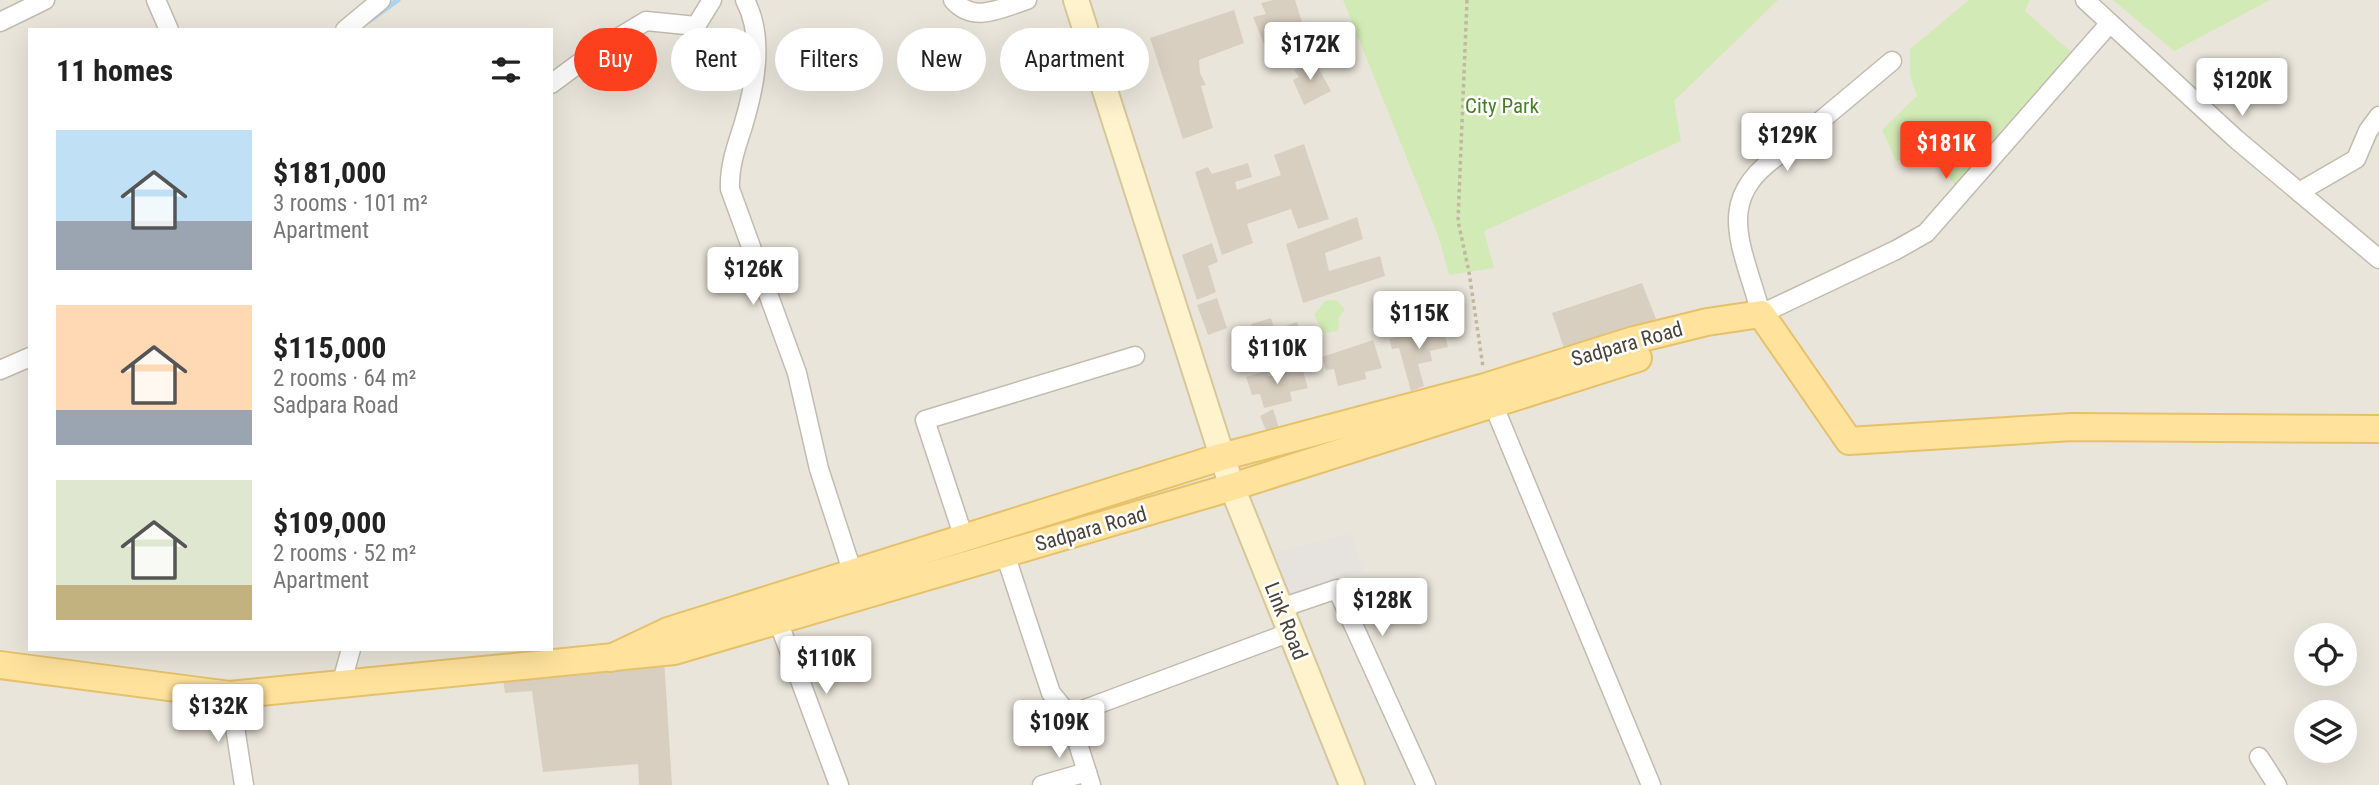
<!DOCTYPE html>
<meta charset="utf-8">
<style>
body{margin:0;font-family:"Roboto Condensed",sans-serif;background:#f6f6f6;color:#222;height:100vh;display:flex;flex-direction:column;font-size:26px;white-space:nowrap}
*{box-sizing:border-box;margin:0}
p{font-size:23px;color:#767676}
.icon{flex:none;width:38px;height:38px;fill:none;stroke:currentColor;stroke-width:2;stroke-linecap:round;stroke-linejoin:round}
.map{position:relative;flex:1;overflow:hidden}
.side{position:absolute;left:28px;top:28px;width:525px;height:623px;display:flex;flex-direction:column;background:#fff;border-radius:0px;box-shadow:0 7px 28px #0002}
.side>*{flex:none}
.hud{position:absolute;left:574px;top:28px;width:665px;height:63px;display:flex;gap:14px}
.tools{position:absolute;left:2294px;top:623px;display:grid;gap:14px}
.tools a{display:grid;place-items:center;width:63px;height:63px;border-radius:50%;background:#fff;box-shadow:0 7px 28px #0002;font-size:35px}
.price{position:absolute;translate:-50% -60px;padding:0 16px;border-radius:7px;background:#fff;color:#222;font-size:23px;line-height:46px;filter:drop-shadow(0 2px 4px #0008)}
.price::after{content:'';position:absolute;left:50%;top:42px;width:21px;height:16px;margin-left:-10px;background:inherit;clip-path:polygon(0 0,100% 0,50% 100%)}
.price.on{background:#fc3f1d;color:#fff}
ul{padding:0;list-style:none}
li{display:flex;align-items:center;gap:21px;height:175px;padding:0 28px}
li span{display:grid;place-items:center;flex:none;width:196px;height:140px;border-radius:0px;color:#555}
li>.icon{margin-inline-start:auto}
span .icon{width:84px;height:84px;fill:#fffc;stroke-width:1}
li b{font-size:30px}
h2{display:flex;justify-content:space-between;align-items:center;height:84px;padding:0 28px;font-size:30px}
.pill{padding:0 24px;border-radius:32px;background:#fff;box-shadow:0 7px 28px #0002;font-size:24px;line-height:63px}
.pill.on{background:#fc3f1d;color:#fff}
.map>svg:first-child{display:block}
.residential{fill:#eae5da;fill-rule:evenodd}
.industrial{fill:#e6e2dd}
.green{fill:#d2eab5}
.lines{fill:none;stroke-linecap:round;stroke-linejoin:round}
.stream{stroke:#a9d4f2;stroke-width:5}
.building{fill:#d8cfc1}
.minor-casing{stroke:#c2bbae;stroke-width:21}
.secondary-casing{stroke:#d6c79b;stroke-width:28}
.primary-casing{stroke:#e6c16a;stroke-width:30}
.path{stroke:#c4b79f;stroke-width:3.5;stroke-dasharray:3.5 3.5;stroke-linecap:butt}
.minor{stroke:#fff;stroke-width:18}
.secondary{stroke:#fff3cd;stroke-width:24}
.primary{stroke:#ffe39c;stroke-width:26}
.labels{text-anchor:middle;stroke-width:5;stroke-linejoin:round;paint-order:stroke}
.park-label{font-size:21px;fill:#4a7f2a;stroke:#fff}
.street-label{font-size:21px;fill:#4b4439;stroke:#fff}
</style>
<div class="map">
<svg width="2379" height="785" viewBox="0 0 2379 785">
<rect width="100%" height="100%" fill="#f6f3ec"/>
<!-- residential -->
<path class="residential" d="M0 0H2379V785H0ZM30 30H551V649H30ZM2306 635H2345V674H2306ZM2306 712H2345V751H2306Z"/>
<!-- industrial -->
<polygon class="industrial" points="1351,534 1363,572 1288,598 1276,552"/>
<!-- green -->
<g class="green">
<polygon points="1343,0 1778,0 1674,101 1681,141 1484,231 1494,268 1449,275 1439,238"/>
<polygon points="1969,0 2030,0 2025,11 2072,53 1956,187 1931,151 1896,161 1882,130 1917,96 1910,76 1910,49"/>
<polygon points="2113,0 2270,0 2174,51"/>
<polygon points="1336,300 1345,309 1339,317 1338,331 1324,333 1314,315 1325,301"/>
</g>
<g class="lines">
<!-- stream -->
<polyline class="stream" points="369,21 398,0"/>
</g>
<!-- building -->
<g class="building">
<polygon points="1273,0 1295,0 1307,38 1289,44 1285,36 1279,38 1281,45 1266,49 1253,17 1266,14 1261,3"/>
<polygon points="1234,10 1244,43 1199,60 1200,73 1206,85 1201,86 1213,128 1183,139 1150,38"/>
<polygon points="1313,58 1331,91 1304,105 1293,80 1299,77 1294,70"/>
<polygon points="1304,144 1329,219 1298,229 1291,209 1247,224 1253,243 1222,255 1195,172 1208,167 1212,174 1248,163 1252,177 1235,182 1237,190 1281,175 1274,155"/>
<polygon points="1357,217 1363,239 1325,253 1329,271 1380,256 1385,276 1303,303 1286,244"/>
<polygon points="1212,243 1218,262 1208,266 1216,292 1197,300 1182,255"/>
<polygon points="1642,283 1656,319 1565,351 1552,313"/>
<polygon points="1217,298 1227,328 1208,335 1197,305"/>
<polygon points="1271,318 1274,329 1256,336 1251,324"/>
<polygon points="1297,322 1311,361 1294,366 1280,328"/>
<polygon points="1442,324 1448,347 1430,351 1432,361 1418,364 1424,386 1411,391 1399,348 1392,349 1389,339"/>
<polygon points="1373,340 1382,368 1365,372 1366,379 1338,386 1334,369 1326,370 1322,357"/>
<polygon points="1302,368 1308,388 1290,392 1292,401 1264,408 1260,394 1252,395 1246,377 1266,371 1269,376"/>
<polygon points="1273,409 1280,431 1268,435 1260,416"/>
<polygon points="664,658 672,785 639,785 638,764 543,772 532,691 505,693 502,672"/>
</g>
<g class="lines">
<!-- minor casing -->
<g class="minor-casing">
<g id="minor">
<polyline points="156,0 169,30"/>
<path d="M745 0C765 38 755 86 743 126 736 147 729 167 730 189L797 373 819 469 856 583"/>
<path d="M953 0C974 24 1001 8 1027 0"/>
<polyline points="2085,0 2236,139 2379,259"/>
<polyline points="0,22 45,0"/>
<polyline points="345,30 381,0"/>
<path d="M1892 61 1782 153C1711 199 1743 246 1761 314L1896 250 1926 233 2110 23"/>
<polyline points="551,84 593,53 646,21 696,26 712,0"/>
<polyline points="2299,192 2356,159 2368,131 2379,116"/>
<polyline points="0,370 30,357"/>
<polyline points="1493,404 1651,785"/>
<polyline points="964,538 925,420 1135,356"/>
<polyline points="1005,554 1051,693 1069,715"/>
<polyline points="1281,608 1337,589 1426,785"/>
<polyline points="778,621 839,785"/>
<polyline points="341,685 351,649"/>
<polyline points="230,695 244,785"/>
<polyline points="2259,757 2277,785"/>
<polyline points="1042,785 1087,772"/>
<polyline points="1091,785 1069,715 1291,632"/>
</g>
</g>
<!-- secondary casing -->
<g class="secondary-casing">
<polyline id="secondary" points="1076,0 1232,487 1352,785"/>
</g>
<!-- primary casing -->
<g class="primary-casing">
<g id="primary">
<polyline points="611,658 668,631 1221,457 1485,387 1634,340 1707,322 1761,314 1849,441 2072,427 2379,429"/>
<polyline points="0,665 230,695 674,651 1232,487 1638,358"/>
</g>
</g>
<!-- path -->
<polyline class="path" points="1467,0 1458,221 1469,272 1483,367"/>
<!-- minor -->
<use href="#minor" class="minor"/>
<!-- secondary -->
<use href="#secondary" class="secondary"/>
<!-- primary -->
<use href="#primary" class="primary"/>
</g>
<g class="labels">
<!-- park labels -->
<g class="park-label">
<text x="1502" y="113">City Park</text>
</g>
<!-- street labels -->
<g class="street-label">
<text transform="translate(1627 344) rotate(-16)" y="7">Sadpara Road</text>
<text transform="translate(1091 529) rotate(-16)" y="7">Sadpara Road</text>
<text transform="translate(1286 621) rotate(68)" y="7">Link Road</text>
</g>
</g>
</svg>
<div class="tools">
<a><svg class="icon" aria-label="locate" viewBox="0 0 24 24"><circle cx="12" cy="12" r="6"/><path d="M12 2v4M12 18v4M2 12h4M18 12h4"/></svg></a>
<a><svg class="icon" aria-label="layers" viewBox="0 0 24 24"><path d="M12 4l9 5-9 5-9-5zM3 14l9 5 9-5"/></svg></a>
</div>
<b class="price" style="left:1310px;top:82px">$172K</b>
<b class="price" style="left:2242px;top:118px">$120K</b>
<b class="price" style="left:1787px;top:173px">$129K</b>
<b class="price on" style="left:1946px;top:181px">$181K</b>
<b class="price" style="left:753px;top:307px">$126K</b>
<b class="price" style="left:1419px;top:351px">$115K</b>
<b class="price" style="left:1277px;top:386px">$110K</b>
<b class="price" style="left:1382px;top:638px">$128K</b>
<b class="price" style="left:826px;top:696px">$110K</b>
<b class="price" style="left:218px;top:744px">$132K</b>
<b class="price" style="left:1059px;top:760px">$109K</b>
<div class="hud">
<a class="pill on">Buy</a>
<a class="pill">Rent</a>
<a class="pill">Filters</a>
<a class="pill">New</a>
<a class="pill">Apartment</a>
</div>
<section class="side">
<h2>11 homes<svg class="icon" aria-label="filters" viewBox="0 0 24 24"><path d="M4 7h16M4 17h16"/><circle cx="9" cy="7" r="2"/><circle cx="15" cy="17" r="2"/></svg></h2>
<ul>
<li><span style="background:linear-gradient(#bfe0f5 65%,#9aa5b1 0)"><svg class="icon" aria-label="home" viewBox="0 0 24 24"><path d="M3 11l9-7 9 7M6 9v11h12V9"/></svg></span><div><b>$181,000</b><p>3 rooms · 101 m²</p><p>Apartment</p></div></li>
<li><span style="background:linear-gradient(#ffd9b3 75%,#9aa5b1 0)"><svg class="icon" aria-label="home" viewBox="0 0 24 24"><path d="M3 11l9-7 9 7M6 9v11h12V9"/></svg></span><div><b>$115,000</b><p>2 rooms · 64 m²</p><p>Sadpara Road</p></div></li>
<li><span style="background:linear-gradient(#dfe7d0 75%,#c2b280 0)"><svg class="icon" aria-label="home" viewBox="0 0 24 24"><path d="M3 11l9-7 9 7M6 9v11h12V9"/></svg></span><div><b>$109,000</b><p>2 rooms · 52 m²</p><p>Apartment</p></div></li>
</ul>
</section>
</div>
